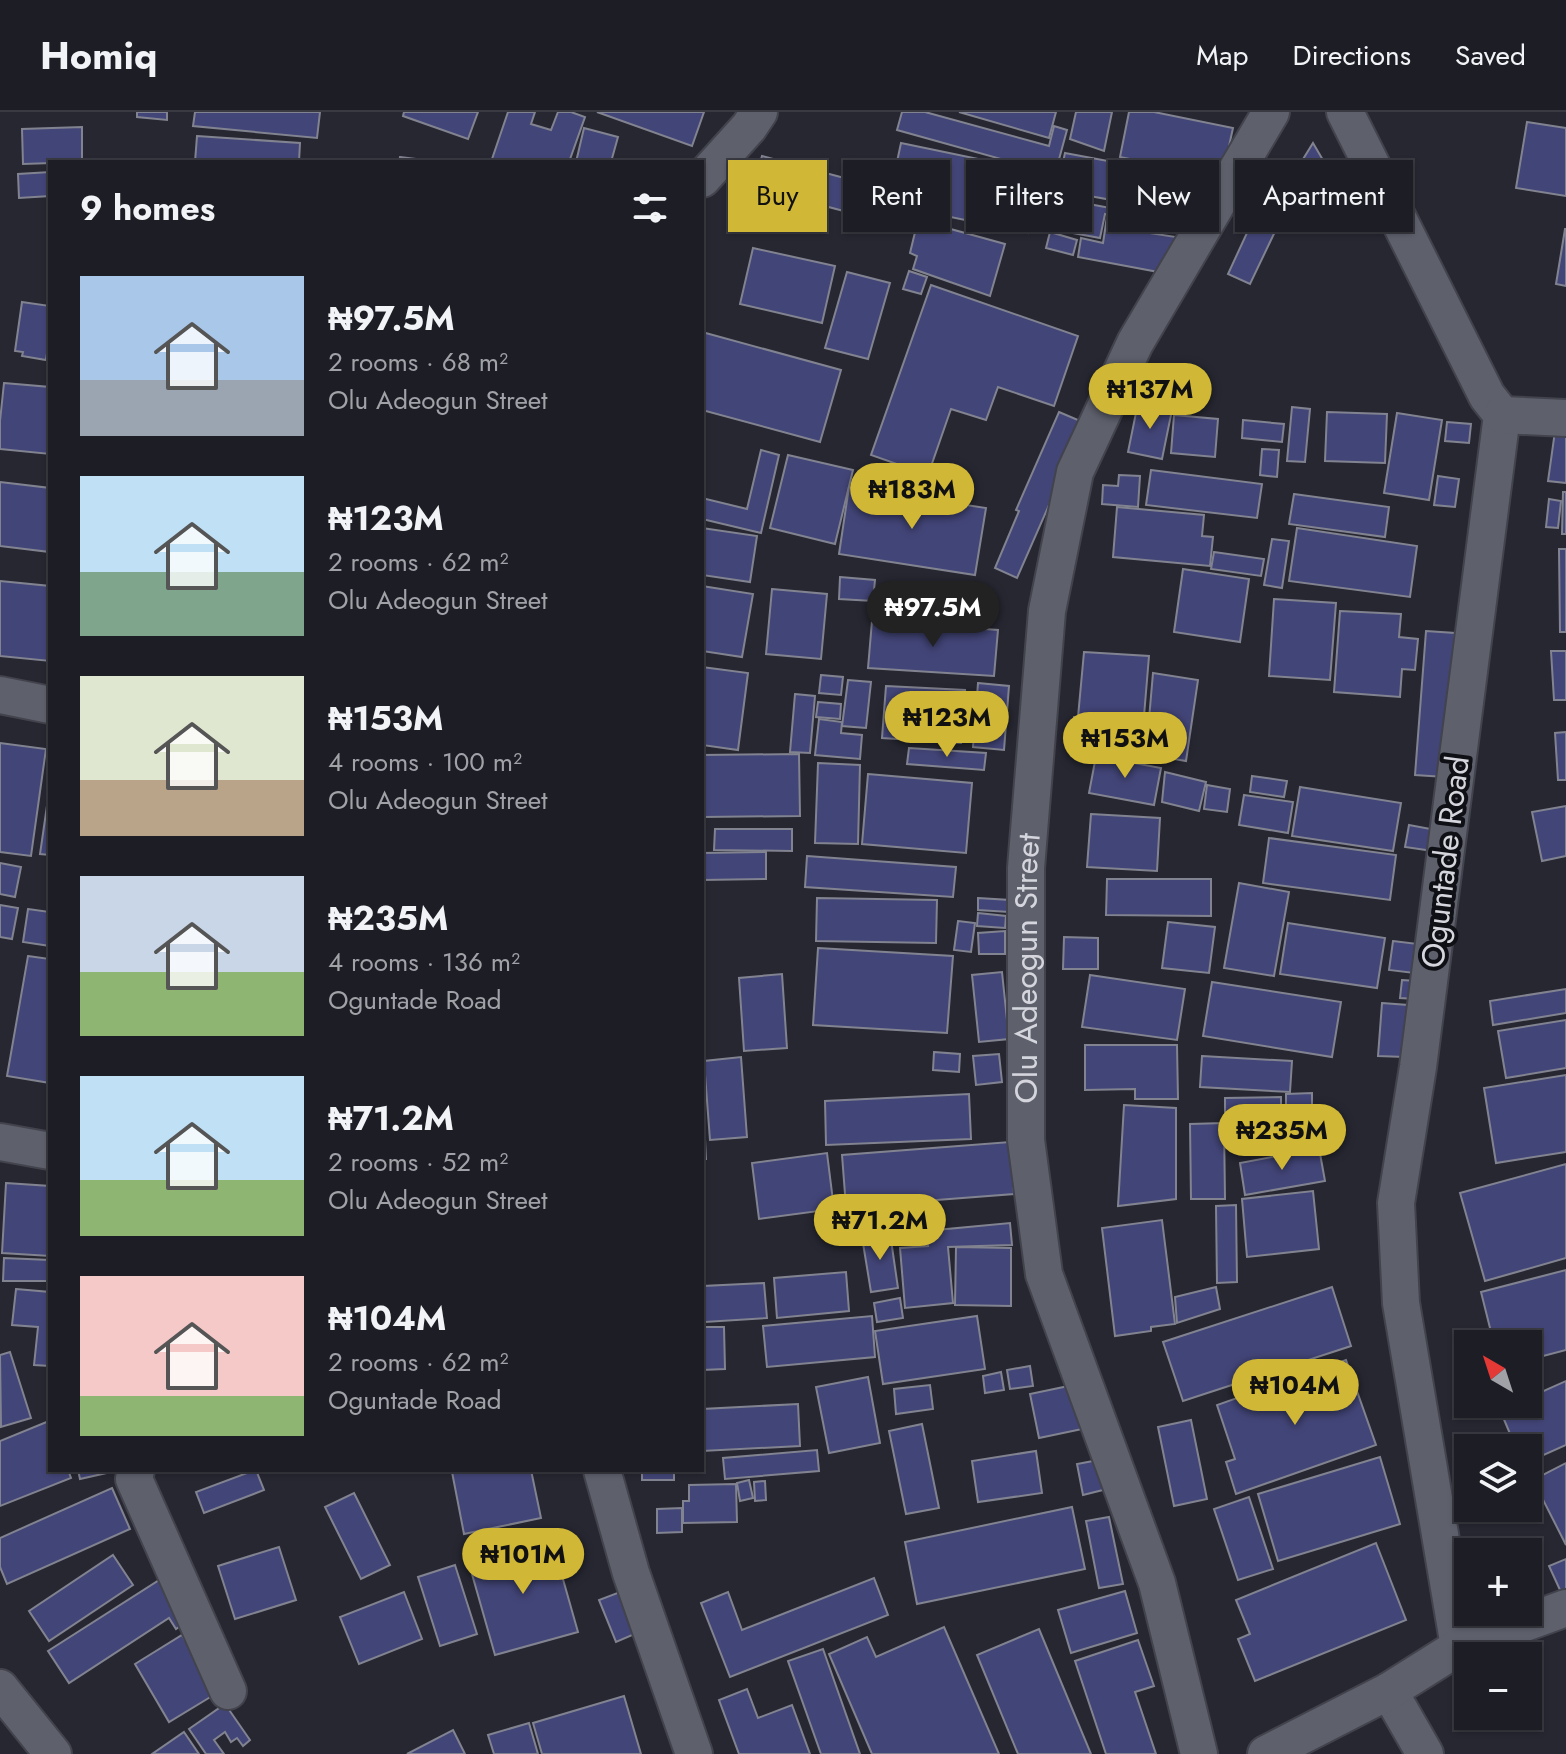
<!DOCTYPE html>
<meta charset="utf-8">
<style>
body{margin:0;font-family:Jost,sans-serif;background:#25262d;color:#f1f3f6;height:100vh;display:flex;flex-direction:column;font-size:30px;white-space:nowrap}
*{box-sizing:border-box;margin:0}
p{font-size:26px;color:#a0a2a7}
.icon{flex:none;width:44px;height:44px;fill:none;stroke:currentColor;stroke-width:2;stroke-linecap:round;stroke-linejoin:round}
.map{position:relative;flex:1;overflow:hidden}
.details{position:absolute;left:48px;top:48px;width:656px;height:1312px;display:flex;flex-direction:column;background:#1c1d25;border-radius:0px;box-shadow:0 2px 6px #0004,0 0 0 2px #3a3b42}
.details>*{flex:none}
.hud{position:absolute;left:728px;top:48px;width:718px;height:72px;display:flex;gap:16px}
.needle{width:52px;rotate:321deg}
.fabs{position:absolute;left:1454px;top:1218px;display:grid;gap:16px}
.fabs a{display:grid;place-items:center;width:88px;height:88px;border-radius:0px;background:#1c1d25;box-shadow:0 2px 6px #0004,0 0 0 2px #3a3b42;font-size:40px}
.price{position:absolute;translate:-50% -68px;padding:0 18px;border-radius:28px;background:#d1b736;color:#111;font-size:26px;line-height:52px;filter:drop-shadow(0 2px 4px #0008)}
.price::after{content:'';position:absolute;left:50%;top:48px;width:24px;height:18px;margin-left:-12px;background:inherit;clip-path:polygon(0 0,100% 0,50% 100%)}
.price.active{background:#222;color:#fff}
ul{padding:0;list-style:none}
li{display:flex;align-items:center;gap:24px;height:200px;padding:0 32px}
li span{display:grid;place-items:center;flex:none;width:224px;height:160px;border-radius:0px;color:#555}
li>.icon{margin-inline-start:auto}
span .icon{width:96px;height:96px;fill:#fffc;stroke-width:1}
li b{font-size:34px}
h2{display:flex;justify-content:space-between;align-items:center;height:96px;padding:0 32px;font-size:34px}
.pill{padding:0 28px;border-radius:0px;background:#1c1d25;box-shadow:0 2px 6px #0004,0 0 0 2px #3a3b42;font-size:28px;line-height:72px}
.pill.active{background:#d1b736;color:#111}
header{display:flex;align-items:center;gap:48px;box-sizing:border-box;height:112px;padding:0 40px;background:#1c1d25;border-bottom:2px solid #3a3b42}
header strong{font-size:38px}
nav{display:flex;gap:44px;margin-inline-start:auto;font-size:28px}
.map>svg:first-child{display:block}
.building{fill:#424577;stroke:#828390;stroke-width:2}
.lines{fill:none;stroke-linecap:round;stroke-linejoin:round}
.minor-casing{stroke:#42434c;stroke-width:40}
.minor{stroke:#5e606c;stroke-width:36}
.labels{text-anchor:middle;stroke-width:8;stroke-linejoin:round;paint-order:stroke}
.street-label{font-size:32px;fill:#d5d6dd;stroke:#0f1015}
</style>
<header>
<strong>Homiq</strong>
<nav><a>Map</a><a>Directions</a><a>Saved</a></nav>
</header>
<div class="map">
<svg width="1566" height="1642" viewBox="0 0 1566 1642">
<rect width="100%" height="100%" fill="#262731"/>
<!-- building -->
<g class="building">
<polygon points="137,0 167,0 167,8 137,5"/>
<polygon points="195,0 320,0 317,26 193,14"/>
<polygon points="404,0 478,0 468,27 403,4"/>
<polygon points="508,0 535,0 531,12 551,18 558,0 571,0 585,5 569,50 491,50"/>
<polygon points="597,0 704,0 692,34"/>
<polygon points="902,0 925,0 1049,34 1054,14 1067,18 1055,62 897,18"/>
<polygon points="959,0 1056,0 1049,26"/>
<polygon points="1076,0 1112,0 1104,39 1070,27"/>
<polygon points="1129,0 1154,0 1233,16 1222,66 1120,45"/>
<polygon points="1527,10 1566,16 1566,84 1516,76"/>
<polygon points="82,15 82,50 23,52 22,17"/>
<polygon points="584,16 618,25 611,50 576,50"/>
<polygon points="197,24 300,31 299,50 195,50"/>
<polygon points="901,31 1041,60 1028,121 888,92"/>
<polygon points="1313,31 1337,72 1328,86 1321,82 1313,95 1319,98 1311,110 1276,91"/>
<polygon points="1065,41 1124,52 1117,89 1057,78"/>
<polygon points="762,44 863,71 855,102 753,75"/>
<polygon points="400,45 440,50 399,50"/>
<polygon points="1128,59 1157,66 1150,98 1121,92"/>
<polygon points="50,60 50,84 19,86 18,62"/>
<polygon points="1184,74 1208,77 1204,103 1180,100"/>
<polygon points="1161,78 1176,81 1170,107 1155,103"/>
<polygon points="1057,86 1153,104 1151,111 1105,102 1100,126 1051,117"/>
<polygon points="1258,97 1281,107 1250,172 1228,162"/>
<polygon points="1107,105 1150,112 1149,121 1176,125 1169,162 1078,145 1081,126 1103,131"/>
<polygon points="918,108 1005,132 990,184 913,157 917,144 910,141"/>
<polygon points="1565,117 1566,117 1566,174 1556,172"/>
<polygon points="1050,120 1077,128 1073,143 1046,136"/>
<polygon points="753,136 835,154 822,211 740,192"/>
<polygon points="909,159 927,165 921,182 903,177"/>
<polygon points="847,160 890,171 868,247 825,236"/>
<polygon points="931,173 1078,224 1054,294 998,275 986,308 951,297 928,363 871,343"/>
<polygon points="22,190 50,194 50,221 46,248 22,244 23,240 15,239"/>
<polygon points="702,220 841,258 820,330 702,298"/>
<polygon points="4,271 50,275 50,342 0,337 0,309"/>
<polygon points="1138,291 1172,298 1162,347 1128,340"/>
<polygon points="1292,295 1310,297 1305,350 1287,349"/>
<polygon points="1059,300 1085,311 1017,466 995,456 1019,399 1016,398"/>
<polygon points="1327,300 1387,302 1385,351 1325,349"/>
<polygon points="1397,301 1442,308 1429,388 1384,381"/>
<polygon points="1174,303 1218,307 1215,345 1171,341"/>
<polygon points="1243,308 1284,312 1282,330 1242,326"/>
<polygon points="1447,310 1471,312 1469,331 1445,329"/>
<polygon points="1555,319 1566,320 1566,371 1548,369"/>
<polygon points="1262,337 1279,338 1277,365 1260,363"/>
<polygon points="761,338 779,343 761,421 702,407 702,386 747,397"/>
<polygon points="788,343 853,358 835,432 770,416"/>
<polygon points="1151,358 1262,372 1257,406 1146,393"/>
<polygon points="1119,363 1140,364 1138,395 1102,392 1103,373 1118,374"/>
<polygon points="1438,364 1459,367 1455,395 1434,393"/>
<polygon points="0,370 50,376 50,440 0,434"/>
<polygon points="849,375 986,396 975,463 839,442"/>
<polygon points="1563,380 1566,380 1566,422 1562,422"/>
<polygon points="1294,382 1389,395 1385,425 1289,412"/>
<polygon points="1549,387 1561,389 1558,416 1546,415"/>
<polygon points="1117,395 1204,403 1202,424 1213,425 1210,454 1113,445"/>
<polygon points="702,416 757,424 750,470 702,463"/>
<polygon points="1297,416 1417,434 1410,485 1289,469"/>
<polygon points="1272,427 1289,429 1282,476 1264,473"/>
<polygon points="1559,437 1566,437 1566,520 1560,520"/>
<polygon points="1214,440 1264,447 1261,464 1211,457"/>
<polygon points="1183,457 1249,467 1240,530 1174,520"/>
<polygon points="840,465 875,468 873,489 839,487"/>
<polygon points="0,469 50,474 50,549 0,544"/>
<polygon points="702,474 753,482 742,545 702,539"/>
<polygon points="772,477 827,482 821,547 766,542"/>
<polygon points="1274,487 1336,491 1330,568 1269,564"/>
<polygon points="1340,499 1401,502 1399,525 1418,527 1415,558 1402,557 1400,585 1334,580"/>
<polygon points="872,509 998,518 994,564 868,556"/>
<polygon points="1426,519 1455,521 1445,665 1415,663"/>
<polygon points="1551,539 1566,539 1566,588 1554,588"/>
<polygon points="1084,540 1149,544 1142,628 1123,627 1122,632 1072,628 1074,605 1078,605"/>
<polygon points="702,555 748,561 738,638 702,633"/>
<polygon points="1153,561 1198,568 1186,649 1146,642"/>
<polygon points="821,563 843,565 841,583 819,581"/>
<polygon points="848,568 871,570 866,616 842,614"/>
<polygon points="978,571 1009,574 1004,638 973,635"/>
<polygon points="886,574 965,578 961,631 882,626"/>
<polygon points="795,582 815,584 810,641 790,640"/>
<polygon points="818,590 841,592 840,607 816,605"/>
<polygon points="819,607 842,610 841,621 862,623 860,647 815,643"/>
<polygon points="1566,620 1566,668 1558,668 1555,621"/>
<polygon points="0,631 46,637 31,744 0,740"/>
<polygon points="909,636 986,641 984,658 907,652"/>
<polygon points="799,642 800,704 702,705 702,643"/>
<polygon points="1096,644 1161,656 1154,693 1089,681"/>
<polygon points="818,651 860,653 858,732 815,731"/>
<polygon points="1165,660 1206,670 1199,699 1162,690"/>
<polygon points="868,662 972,671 966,741 862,732"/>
<polygon points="1252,664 1287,669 1284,685 1250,680"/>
<polygon points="50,673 50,743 40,742"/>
<polygon points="1207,673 1230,677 1227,700 1204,697"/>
<polygon points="1300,675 1401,691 1393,739 1292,724"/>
<polygon points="1244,683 1293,690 1288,721 1239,713"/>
<polygon points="1566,694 1566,744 1542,749 1532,700"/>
<polygon points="1091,702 1160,706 1157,759 1087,755"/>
<polygon points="1409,713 1436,718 1433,739 1405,735"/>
<polygon points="715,717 792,717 792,739 714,738"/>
<polygon points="1269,726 1396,743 1390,788 1263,771"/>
<polygon points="766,740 766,767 702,768 702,741"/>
<polygon points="807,744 956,755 953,785 805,775"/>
<polygon points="0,751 21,755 15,785 0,782"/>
<polygon points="1107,767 1211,767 1211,804 1106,803"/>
<polygon points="1239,771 1289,780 1274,864 1224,856"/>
<polygon points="817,786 937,788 936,831 816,829"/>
<polygon points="978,786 1010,788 1009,800 978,798"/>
<polygon points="0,793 18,796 12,827 0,825"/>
<polygon points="28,797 50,800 50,834 23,830"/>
<polygon points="978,801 1006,804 1005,816 977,814"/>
<polygon points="958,809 975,811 971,840 954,838"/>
<polygon points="1168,810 1215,815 1209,861 1162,856"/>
<polygon points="1288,811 1385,826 1377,876 1280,862"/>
<polygon points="1005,819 1005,842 979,842 978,821"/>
<polygon points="1064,825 1098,826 1098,857 1063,857"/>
<polygon points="1393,829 1418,832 1414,861 1389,858"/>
<polygon points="818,836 953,844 947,921 813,913"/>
<polygon points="28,844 50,847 50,971 7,964"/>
<polygon points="1002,860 1009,927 979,930 972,863"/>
<polygon points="782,862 787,936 744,939 739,866"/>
<polygon points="1090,863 1185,877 1177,928 1082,915"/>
<polygon points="1402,868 1416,869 1415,887 1400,886"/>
<polygon points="1212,870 1341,890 1332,945 1203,924"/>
<polygon points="1566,877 1566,901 1493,913 1490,889"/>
<polygon points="1382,891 1408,893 1405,945 1378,944"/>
<polygon points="1566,908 1566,956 1506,966 1498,919"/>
<polygon points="1085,933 1177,933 1178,987 1135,987 1135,977 1085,978"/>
<polygon points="934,940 960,942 959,960 933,958"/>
<polygon points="999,942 1002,970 976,973 973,944"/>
<polygon points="1202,944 1292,949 1290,980 1200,975"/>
<polygon points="741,945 747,1025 710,1028 704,949"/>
<polygon points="1566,963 1566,1040 1496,1051 1484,976"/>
<polygon points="1312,981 1312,1005 1286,1005 1286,982"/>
<polygon points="969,982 971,1027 826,1033 825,989"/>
<polygon points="1281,985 1281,1008 1225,1009 1225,986"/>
<polygon points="1124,993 1176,996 1176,1087 1118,1094"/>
<polygon points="1224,1011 1225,1087 1191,1087 1190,1012"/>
<polygon points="702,1027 705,1027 706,1047 702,1047"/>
<polygon points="1010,1030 1014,1082 846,1095 842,1043"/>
<polygon points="1319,1036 1325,1069 1245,1083 1240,1051"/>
<polygon points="827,1041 834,1097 759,1107 752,1051"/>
<polygon points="1566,1052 1566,1146 1485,1169 1460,1081"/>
<polygon points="6,1071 50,1074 50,1144 2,1141"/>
<polygon points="1313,1079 1319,1137 1247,1145 1242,1087"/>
<polygon points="1236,1093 1237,1170 1217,1171 1216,1094"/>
<polygon points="1162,1108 1175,1212 1151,1215 1151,1219 1115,1224 1102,1116"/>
<polygon points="1010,1111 1012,1133 948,1135 953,1191 905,1196 900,1136 928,1134 926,1119"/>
<polygon points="890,1121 898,1176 871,1180 862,1125"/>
<polygon points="956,1135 1011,1136 1011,1194 955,1193"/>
<polygon points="4,1146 50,1148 50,1169 3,1169"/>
<polygon points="1566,1158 1566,1238 1528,1248 1528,1232 1494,1232 1481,1180"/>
<polygon points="846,1160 849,1199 777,1206 774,1166"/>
<polygon points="764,1171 767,1206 705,1210 703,1174"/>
<polygon points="1216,1175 1220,1197 1177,1211 1175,1185"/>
<polygon points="1332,1175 1351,1234 1183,1289 1163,1230"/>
<polygon points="16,1177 50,1180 50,1254 34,1253 38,1215 12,1213"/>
<polygon points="900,1186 903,1206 877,1210 874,1191"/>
<polygon points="872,1204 875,1245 767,1255 763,1214"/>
<polygon points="977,1204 985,1257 883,1272 875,1219"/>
<polygon points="702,1215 724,1215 725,1257 702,1258"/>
<polygon points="10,1240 31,1306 1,1315 0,1243"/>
<polygon points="1346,1248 1376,1333 1236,1382 1226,1350 1235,1347 1217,1293"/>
<polygon points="1030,1254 1033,1274 1010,1277 1007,1258"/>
<polygon points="1001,1260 1004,1278 985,1281 983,1264"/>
<polygon points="868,1265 880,1331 829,1341 816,1275"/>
<polygon points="1566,1269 1566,1333 1528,1350 1528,1336 1516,1336 1500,1298 1514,1292 1528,1292 1528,1286"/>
<polygon points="1078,1272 1087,1316 1039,1326 1030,1282"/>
<polygon points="930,1273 933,1297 896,1302 894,1277"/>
<polygon points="798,1292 800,1334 702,1339 702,1297"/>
<polygon points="1191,1308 1207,1387 1174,1394 1158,1315"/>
<polygon points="49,1309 50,1358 68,1358 71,1366 0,1394 0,1329"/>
<polygon points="922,1312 939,1396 906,1402 889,1319"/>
<polygon points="817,1338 819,1359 725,1367 723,1346"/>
<polygon points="1036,1339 1042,1381 978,1390 972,1349"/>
<polygon points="1380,1345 1400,1412 1278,1449 1258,1382"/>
<polygon points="1109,1346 1115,1375 1083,1383 1077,1352"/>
<polygon points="1566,1351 1566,1433 1533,1368"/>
<polygon points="78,1358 120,1358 80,1367"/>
<polygon points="255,1358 256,1358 264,1378 204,1401 196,1380"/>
<polygon points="460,1358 531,1358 541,1406 464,1422 452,1360"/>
<rect x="642" y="1358" width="32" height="10"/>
<polygon points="749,1368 753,1386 740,1389 737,1371"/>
<polygon points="765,1369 766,1388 755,1389 754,1370"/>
<polygon points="736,1372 737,1410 683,1411 683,1389 689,1389 689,1373"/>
<polygon points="112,1376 130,1417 7,1472 0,1455 0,1426"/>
<polygon points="354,1381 390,1453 361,1467 325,1395"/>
<polygon points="1249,1385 1273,1457 1238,1468 1214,1397"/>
<polygon points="1072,1395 1085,1457 917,1492 905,1430"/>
<polygon points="682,1396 682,1420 657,1421 657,1397"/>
<polygon points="1109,1405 1123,1472 1099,1476 1086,1409"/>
<polygon points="551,1425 578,1520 495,1543 468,1448"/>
<polygon points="1376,1431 1406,1508 1255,1569 1238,1527 1250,1522 1236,1488"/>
<polygon points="279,1435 296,1488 235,1507 218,1454"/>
<polygon points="113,1443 133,1473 49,1529 29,1499"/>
<polygon points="1566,1447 1566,1491 1549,1454"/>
<polygon points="455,1453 477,1522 440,1534 418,1465"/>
<polygon points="164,1465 190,1507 176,1517 169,1506 69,1571 48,1539"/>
<polygon points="874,1466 888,1503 730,1565 701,1491 728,1480 742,1518"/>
<polygon points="628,1477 644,1518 616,1530 599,1488"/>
<polygon points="1125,1479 1137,1521 1071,1541 1058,1498"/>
<polygon points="404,1480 422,1527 359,1552 340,1505"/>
<polygon points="944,1515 999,1642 872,1642 829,1542 867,1525 876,1545"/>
<polygon points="1039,1517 1091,1642 1018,1642 977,1543"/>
<polygon points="182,1523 217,1581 169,1610 135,1552"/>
<polygon points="1138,1528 1154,1574 1135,1580 1156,1642 1106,1642 1075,1549"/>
<polygon points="823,1537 860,1642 821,1642 788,1549"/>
<polygon points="747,1577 758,1606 792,1593 810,1642 739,1642 719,1588"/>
<polygon points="624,1584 641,1642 542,1642 533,1611"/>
<polygon points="225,1592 250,1628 243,1634 237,1626 231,1630 225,1620 214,1628 224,1642 206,1642 189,1617"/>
<polygon points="1485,1604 1511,1604 1512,1607 1491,1617"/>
<polygon points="529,1611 538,1642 494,1642 488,1623"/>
<polygon points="453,1618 465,1642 407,1642"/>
<polygon points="184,1620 199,1642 152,1642"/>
</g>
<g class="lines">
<!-- minor casing -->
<g class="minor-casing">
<g id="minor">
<polyline points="1345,0 1487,284 1502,303 1418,955 1396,1091 1401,1191 1459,1535"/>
<polyline points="702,67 749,15 759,0"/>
<polyline points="1502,303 1566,306"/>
<polyline points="0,583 50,593"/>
<polyline points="0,1030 50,1039"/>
<polyline points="136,1358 134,1367 228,1579"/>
<polyline points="602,1358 631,1461 694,1642"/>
<polyline points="0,1576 53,1642"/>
<polyline points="1389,1579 1425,1642"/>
<path id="s1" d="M1199 1642 1157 1471 1044 1162 1026 1028V756L1047 499 1075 360 1135 231 1271 0"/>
<polyline points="1266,1642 1389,1579 1459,1535 1566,1496"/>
</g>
</g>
<!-- minor -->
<use href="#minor" class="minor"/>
</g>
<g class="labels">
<!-- street labels -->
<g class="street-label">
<text transform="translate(1445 750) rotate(-83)" y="11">Oguntade Road</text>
<text dy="11" stroke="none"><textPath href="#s1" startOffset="812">Olu Adeogun Street</textPath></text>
</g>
</g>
</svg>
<div class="fabs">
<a><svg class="needle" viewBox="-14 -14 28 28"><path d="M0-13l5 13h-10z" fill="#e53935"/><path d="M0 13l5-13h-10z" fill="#a0a2a7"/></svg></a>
<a><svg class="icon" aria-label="layers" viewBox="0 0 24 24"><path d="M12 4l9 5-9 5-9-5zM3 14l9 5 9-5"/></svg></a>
<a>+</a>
<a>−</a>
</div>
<b class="price" style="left:1150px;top:319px">₦137M</b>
<b class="price" style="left:912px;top:419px">₦183M</b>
<b class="price active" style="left:933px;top:537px">₦97.5M</b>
<b class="price" style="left:947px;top:647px">₦123M</b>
<b class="price" style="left:1125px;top:668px">₦153M</b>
<b class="price" style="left:1282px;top:1060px">₦235M</b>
<b class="price" style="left:880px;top:1150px">₦71.2M</b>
<b class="price" style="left:1295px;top:1315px">₦104M</b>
<b class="price" style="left:523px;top:1484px">₦101M</b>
<div class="hud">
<a class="pill active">Buy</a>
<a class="pill">Rent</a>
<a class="pill">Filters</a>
<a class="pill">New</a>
<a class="pill">Apartment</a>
</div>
<section class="details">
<h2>9 homes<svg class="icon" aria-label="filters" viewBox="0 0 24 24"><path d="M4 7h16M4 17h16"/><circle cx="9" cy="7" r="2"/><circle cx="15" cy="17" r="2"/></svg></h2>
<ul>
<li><span style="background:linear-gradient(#a9c7e8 65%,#9aa5b1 0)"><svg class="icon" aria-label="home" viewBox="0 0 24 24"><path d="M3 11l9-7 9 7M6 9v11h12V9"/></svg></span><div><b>₦97.5M</b><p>2 rooms · 68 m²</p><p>Olu Adeogun Street</p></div></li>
<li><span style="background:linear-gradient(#bfe0f5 60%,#7fa58c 0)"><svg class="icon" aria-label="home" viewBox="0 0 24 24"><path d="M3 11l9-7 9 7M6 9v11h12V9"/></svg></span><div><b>₦123M</b><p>2 rooms · 62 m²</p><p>Olu Adeogun Street</p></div></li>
<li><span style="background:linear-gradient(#dfe7d0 65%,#b9a48a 0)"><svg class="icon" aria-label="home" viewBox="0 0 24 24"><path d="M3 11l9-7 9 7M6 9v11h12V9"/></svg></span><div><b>₦153M</b><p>4 rooms · 100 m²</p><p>Olu Adeogun Street</p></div></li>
<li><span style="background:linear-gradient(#c9d6e8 60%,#8fb573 0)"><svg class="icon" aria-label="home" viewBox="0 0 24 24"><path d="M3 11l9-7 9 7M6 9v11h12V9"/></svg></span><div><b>₦235M</b><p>4 rooms · 136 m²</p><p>Oguntade Road</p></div></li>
<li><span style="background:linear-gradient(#bfe0f5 65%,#8fb573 0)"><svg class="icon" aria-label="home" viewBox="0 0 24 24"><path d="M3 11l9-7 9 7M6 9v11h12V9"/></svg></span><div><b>₦71.2M</b><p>2 rooms · 52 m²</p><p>Olu Adeogun Street</p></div></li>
<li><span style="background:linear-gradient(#f6c9c9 75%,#8fb573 0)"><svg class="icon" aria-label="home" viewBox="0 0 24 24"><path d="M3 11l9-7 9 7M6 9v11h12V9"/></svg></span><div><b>₦104M</b><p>2 rooms · 62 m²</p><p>Oguntade Road</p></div></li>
</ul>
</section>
</div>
